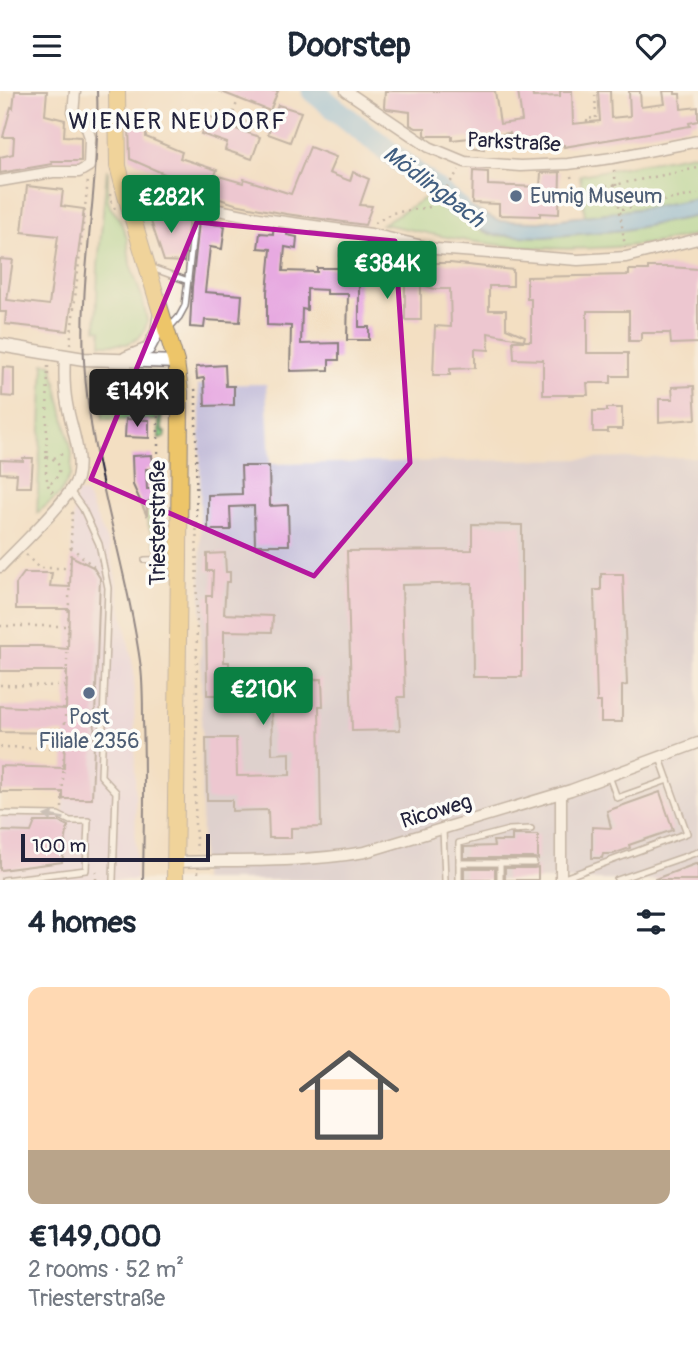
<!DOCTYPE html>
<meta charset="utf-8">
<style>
body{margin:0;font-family:Pangolin,sans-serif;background:#f2f2f3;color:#1f2937;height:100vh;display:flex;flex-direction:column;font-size:26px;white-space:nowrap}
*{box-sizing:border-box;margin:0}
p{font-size:23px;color:#747a83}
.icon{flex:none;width:38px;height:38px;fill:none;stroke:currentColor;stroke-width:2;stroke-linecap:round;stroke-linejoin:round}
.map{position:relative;height:789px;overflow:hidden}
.drawer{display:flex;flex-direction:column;background:#fff;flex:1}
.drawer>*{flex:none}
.scale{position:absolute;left:21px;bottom:18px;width:189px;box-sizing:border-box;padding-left:7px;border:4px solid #22223b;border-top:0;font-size:19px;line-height:24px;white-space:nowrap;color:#22223b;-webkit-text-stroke:5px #fdfcf7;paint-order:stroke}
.price{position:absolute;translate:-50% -60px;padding:0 16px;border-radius:7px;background:#0b8043;color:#fff;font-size:23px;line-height:46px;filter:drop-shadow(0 2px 4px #0008)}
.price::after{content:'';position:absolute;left:50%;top:42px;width:21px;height:16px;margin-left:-10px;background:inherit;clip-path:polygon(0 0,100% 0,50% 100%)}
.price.active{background:#222;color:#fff}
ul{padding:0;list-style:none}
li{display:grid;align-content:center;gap:14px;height:371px;padding:0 28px}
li+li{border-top:2px solid #e0e1e3}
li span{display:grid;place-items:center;height:217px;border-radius:14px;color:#555}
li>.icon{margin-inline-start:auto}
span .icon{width:126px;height:126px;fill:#fffc;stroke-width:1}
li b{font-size:30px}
h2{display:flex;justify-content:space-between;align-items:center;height:84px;padding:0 28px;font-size:30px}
header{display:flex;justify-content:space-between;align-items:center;height:91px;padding:0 28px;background:#fff;font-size:32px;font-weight:700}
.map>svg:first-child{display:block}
.built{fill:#e4d3f2}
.industrial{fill:#c6c0da}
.green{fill:#9bdb91;stroke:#5e7e66;stroke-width:2}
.water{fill:#70b7e7;stroke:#496c91;stroke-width:2}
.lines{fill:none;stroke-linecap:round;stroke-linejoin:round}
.river{stroke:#70b7e7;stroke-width:23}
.building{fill:#e7aae1}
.service-casing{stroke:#8a807e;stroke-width:8}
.minor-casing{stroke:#8a807e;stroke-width:13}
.tertiary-casing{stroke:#8a807e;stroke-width:15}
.primary-casing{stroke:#8a807e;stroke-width:18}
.path{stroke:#8a807e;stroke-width:2.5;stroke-dasharray:2 5;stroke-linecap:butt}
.service{stroke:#fff;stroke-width:5}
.minor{stroke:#fff;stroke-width:10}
.tertiary{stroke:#fff;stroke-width:12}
.primary{stroke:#edc569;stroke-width:16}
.tram{stroke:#22223b;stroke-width:2}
.oneway{fill:#9c9ca7}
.marked{fill:none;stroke:#b5179e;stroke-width:5;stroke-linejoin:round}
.service-dot{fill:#5c6f8a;stroke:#fdfcf7;stroke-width:2.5}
.labels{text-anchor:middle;stroke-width:7;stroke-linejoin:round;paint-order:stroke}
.street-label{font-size:21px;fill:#22223b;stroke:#fdfcf7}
.service-label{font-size:21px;fill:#4e5e75;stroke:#fdfcf7;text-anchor:start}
.water-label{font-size:23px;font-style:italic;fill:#415e80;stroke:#fdfcf7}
.quarter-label{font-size:24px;letter-spacing:2px;fill:#22223b;stroke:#fdfcf7}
</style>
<header><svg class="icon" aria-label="menu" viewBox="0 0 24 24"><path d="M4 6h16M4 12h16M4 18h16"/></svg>Doorstep<svg class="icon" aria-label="heart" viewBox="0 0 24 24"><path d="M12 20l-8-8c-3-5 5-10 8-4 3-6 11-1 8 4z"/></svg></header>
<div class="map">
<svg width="698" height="789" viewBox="0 0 698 789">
<rect width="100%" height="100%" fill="#fdfcf7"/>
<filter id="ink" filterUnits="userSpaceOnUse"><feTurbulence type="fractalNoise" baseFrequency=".0143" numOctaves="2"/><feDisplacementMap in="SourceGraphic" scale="14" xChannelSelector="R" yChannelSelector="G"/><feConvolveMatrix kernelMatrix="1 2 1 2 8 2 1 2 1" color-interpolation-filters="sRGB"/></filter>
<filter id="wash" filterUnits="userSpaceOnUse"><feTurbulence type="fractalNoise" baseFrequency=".00686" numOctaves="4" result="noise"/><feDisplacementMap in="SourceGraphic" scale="28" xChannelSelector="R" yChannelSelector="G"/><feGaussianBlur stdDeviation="1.57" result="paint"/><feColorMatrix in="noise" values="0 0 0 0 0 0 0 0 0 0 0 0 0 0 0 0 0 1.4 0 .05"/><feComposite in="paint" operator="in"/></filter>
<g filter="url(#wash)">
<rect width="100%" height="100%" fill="#f3dfc2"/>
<!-- built -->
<polygon class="built" points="77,401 86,403 110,457 134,580 136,789 0,789 0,725 63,724 71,466 74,413"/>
<!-- industrial -->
<polygon class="industrial" points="266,293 270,373 698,366 698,789 202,789 200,322 198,294"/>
<!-- green -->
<g class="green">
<polygon points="698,62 698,107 652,116 585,125 580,84"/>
<polygon points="107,79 108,80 108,108 110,116 119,127 127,147 130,173 142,207 147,230 144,241 137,248 127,253 101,253 101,239 96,238 98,175"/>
<path d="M430 104 471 135 493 144 544 146 624 139 698 125V143C634 160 549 161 483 152 449 148 416 139 382 133Z"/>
<polygon points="44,272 52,273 72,362 71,383 60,403 37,422"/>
<path d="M99 278C117 285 137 276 156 283V329L103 328Z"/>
<polygon points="159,285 163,292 164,314 161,315 162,340 166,342 164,346 159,347"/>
<polygon points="156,410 158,462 141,412"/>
</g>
<!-- water -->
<polygon class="water" points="439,89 471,116 498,130 539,131 652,116 698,107 698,125 624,139 544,146 493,144 471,135 430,104"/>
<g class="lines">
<!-- river -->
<polyline class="river" points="313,0 458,116"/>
</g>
<g id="blocks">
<!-- building -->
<g class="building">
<polygon points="15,0 47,0 45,24 65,29 64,45 81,46 81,70 51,70 52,73 0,82 0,66 13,63 14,46 3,46 11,16 13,17"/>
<polygon points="219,0 278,0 270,20"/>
<polygon points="385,0 495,0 500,33 522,30 518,0 532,0 533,6 560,5 560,0 572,0 573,33 600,30 598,0 610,0 611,27 630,25 629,0 640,0 641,16 665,13 663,0 675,0 675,3 680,3 681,18 698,16 698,30 689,32 690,35 564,56 564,54 512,56 510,42 481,46 484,58 469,56 470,47 452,49 452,45 427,45 425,44 425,37 416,37 410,34 410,21 387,18 384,16"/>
<polygon points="278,14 301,21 290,51 268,43"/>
<polygon points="208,25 237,35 236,38 260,46 252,68 225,59 227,52 201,43"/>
<polygon points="129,33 142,33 142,36 146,36 146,46 182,61 180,67 217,79 215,84 243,92 244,88 291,103 310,56 336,66 329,82 350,90 353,81 369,88 360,114 372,115 365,134 286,123 235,113 208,104 210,100 183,91 130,68"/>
<polygon points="473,80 488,81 488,94 540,96 541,82 560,81 559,123 540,122 540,125 499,124 499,113 472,112"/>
<polygon points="27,95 63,99 61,115 84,118 68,240 5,233 6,221 0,221 0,168 13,169 7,209 49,214 58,145 22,141"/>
<polygon points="153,119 189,126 184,171 164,170 148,121"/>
<polygon points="199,131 225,135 222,158 210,156 205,201 242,204 240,231 205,229 204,237 190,236 192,196"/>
<polygon points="273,139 287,141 287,144 297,146 296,158 285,156 283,180 317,181 317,177 339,177 341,156 350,156 349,153 376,155 376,157 396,161 395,166 405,170 420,170 420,172 450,172 513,179 513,195 489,195 489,219 506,219 506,237 525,245 524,249 488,242 489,259 475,258 475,277 450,278 450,284 433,284 435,235 451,236 450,198 434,198 421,193 421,229 405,229 405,185 387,185 384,182 362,181 362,183 359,183 359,236 369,236 369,249 347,249 348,203 327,203 327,199 307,198 307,219 302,218 301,253 339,252 339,269 329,269 329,279 290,280 291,235 267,234 267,201 271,158 258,157 260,142 273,143"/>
<polygon points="670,176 698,178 698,252 671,253 670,242 641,242 641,250 629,250 629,220 587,220 587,262 628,262 628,285 611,285 611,292 587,292 588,304 543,304 543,269 514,268 513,250 531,250 531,208 527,208 527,186 629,184 629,179 648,179 648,176"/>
<polygon points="225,274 226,295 234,295 234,314 205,315 204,287 197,288 196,276"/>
<polygon points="3,276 14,277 14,306 2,305"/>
<polygon points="694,295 696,328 659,331 659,308 673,308 672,296"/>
<polygon points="607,317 622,317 622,338 608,338 608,341 593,341 593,320 607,320"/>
<polygon points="126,328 149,329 149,347 125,346"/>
<polygon points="152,364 153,378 146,378 147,398 156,398 156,410 147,411 147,425 133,394 132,365"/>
<polygon points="23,367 33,367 31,396 16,396 17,383 0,382 0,369 23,370"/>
<polygon points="241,375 269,375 270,415 288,414 289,454 255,454 254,415 230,416 231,439 208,439 208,404 242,403"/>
<polygon points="472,433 522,434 522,586 473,586 472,492 402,494 405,606 398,606 400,639 352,640 347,460 472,459"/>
<polygon points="225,462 226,481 230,481 230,491 226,491 224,523 273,525 272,541 224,540 224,571 229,571 229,590 322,588 323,615 319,615 321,736 291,737 291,747 269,747 268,719 232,720 232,709 207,709 206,647 236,647 237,685 290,684 290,662 272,663 271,609 224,609 224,604 207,604 206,505 212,505 213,480 207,480 207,463"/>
<polygon points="71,465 93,476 100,487 92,708 63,708 63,701 0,701 0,675 64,677 65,642 0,641 0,615 66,618 67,580 0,580 0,555 43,555 43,556 68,558 69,518 16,518 16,493 24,482 52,482 50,495 70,496"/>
<polygon points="601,483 623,483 627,594 622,595 622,631 601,631 601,611 597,611 594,499 601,499"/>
<polygon points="660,701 673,739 629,754 630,757 613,763 603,763 602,767 592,767 592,736 611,737 607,720"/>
<polygon points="35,731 60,731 68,735 62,771 0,779 0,740 31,741"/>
<polygon points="512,744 538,744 538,768 534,767 464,767 464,756 494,755 493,750 512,750"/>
<polygon points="698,772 698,789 655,789 655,788"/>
<polygon points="538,776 538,789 505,789 505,777 534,777"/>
<rect x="464" y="777" width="31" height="12"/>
</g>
</g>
</g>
<g filter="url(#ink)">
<use href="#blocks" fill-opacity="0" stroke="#8a807e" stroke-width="2"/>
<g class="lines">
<!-- service casing -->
<g class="service-casing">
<g id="service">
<polyline points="152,177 188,190"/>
<polyline points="169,237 179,226 185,215 196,114"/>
<polyline points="70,400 83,418 99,453 108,497 101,685 116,701 113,789"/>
<polyline points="145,469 176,468"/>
<polyline points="609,685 617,707 668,689"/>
<polyline points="0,723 58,724 70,730 88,730 86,779 4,789"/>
<polyline points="443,738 445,789"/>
<polyline points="459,772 534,772"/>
<polyline points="500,772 500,789"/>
<polyline points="561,788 687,742 660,667"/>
<polyline points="459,789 459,752 509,739 531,738"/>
<polyline points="617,789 698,761"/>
</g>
</g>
<!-- minor casing -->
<g class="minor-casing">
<g id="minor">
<polyline points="346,0 429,56 465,71 520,75 568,73 612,67 698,50"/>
<polyline points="0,90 53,81 79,81 89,75 90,46 84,29 73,23 75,0"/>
<polyline points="126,105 139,103 264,128 371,143 436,158 578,169 626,166 698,148"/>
<path d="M0 476C16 459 72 406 77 387 83 363 71 337 67 313 64 297 64 282 65 265"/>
<polyline points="561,702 561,789"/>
<path d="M175 771C239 769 302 772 365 761L571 699 698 652"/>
</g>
</g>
<!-- tertiary casing -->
<g class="tertiary-casing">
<g id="tertiary">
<polyline points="0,254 84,268 176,271"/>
<polyline points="126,267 148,258 157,241 160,222"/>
</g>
</g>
<!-- primary casing -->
<g class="primary-casing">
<polyline id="primary" points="117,0 118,75 126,105 176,271 180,301 179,468 175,789"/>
</g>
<!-- path -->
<g class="path">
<polyline points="241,0 232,26 249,32 246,41"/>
<polyline points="218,29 221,22 232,26"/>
<polyline points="587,31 587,27 596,28 595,0"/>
<polyline points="614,79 625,156"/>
<polyline points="571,85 575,102 698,77"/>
<polyline points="110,103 110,108 116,120"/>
<polyline points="622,118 698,103"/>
<polyline points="375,132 392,122 430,116 437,110 459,79"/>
<polyline points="70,253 88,89"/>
<polyline points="48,275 46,383 48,394 54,403"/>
<polyline points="158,283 158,389"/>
<polyline points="195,298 196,304 197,614 195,733 197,760"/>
<path d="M46 365C65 371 62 385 48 394"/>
<polyline points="54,367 66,361"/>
<polyline points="71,456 94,476"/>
<polyline points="26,464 38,476 41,477 70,477"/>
<polyline points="0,535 67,535"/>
<polyline points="0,594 66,595"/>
<polyline points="0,656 63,657"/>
<polyline points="62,717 72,422 70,420"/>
<polyline points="198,780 198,789"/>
<polyline points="96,789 96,780"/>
</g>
<!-- service -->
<use href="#service" class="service"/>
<!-- minor -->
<use href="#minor" class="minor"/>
<!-- tertiary -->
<use href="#tertiary" class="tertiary"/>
<!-- primary -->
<use href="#primary" class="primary"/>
<!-- tram -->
<path class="tram" d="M97 0C101 90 79 179 84 270 90 375 127 473 141 577 143 594 143 612 143 630 145 683 144 736 143 789"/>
</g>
<!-- one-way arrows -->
<defs><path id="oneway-solid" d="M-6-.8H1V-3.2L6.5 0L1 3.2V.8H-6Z" transform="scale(1.75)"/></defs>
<use class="oneway" href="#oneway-solid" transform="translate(54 726) rotate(-171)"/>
</g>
<!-- marked area -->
<path d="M0 0H698V789H0ZM197 131 395 150 410 372 314 485 91 388Z" fill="#f3dfc2" fill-opacity=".55" fill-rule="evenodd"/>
<path class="marked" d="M197 131 395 150 410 372 314 485 91 388Z"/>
<!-- markers -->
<g class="service-dot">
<circle cx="516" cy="105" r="7"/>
<circle cx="89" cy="602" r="7"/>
</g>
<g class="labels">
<!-- street labels -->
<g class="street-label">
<text transform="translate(514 51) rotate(3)" y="7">Parkstraße</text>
<text transform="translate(158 432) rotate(-90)" y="7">Triesterstraße</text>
<text transform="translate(436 720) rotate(-17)" y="7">Ricoweg</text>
</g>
<!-- service labels -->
<g class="service-label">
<text x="530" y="112">Eumig Museum</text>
<text x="89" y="633" text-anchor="middle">Post<tspan x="89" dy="24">Filiale 2356</tspan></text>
</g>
<!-- water labels -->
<g class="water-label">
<text transform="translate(434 95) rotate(37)" y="8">Mödlingbach</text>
</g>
<!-- quarter labels -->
<g class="quarter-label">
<text x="178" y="38">WIENER NEUDORF</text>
</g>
</g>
</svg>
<div class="scale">100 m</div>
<b class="price" style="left:171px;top:144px">€282K</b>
<b class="price" style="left:387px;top:210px">€384K</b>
<b class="price active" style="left:137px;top:338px">€149K</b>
<b class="price" style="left:263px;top:636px">€210K</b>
</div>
<section class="drawer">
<h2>4 homes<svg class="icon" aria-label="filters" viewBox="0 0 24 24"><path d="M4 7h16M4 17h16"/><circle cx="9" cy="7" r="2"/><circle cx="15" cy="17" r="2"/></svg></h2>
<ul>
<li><span style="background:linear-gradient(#ffd9b3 75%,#b9a48a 0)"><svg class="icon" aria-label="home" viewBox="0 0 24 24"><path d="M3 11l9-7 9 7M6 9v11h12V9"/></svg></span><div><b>€149,000</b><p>2 rooms · 52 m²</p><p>Triesterstraße</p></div></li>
</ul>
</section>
